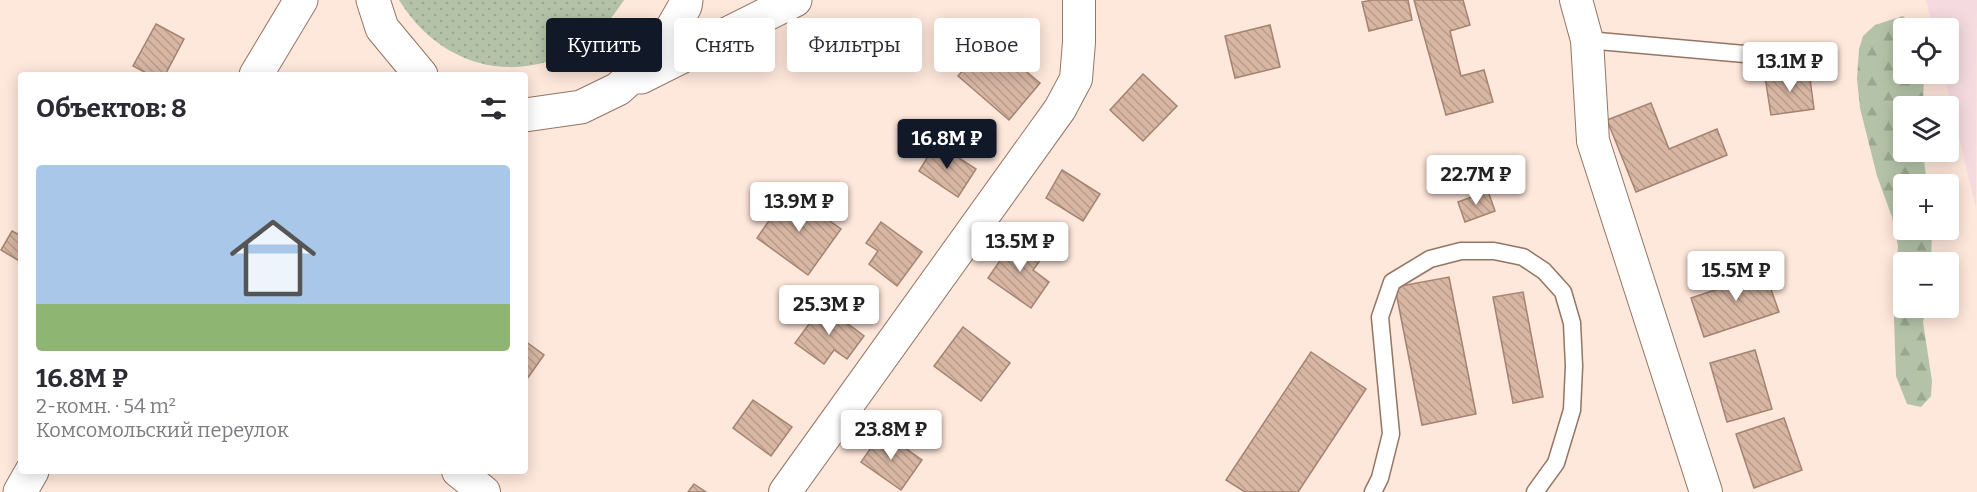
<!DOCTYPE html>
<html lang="ru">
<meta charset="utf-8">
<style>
body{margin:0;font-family:Bitter,serif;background:#f7f7f7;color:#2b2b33;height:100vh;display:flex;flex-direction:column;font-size:22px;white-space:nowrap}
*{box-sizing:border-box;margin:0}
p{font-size:20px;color:#7c7c81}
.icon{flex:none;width:33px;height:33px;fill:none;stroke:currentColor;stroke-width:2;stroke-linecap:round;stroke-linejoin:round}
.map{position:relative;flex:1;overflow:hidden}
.drawer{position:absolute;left:18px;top:72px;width:510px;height:402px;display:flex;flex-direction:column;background:#fff;border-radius:6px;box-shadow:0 3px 15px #0003}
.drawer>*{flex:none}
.guide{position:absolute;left:546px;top:18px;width:570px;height:54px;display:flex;gap:12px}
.tools{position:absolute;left:1893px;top:18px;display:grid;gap:12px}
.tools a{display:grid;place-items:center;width:66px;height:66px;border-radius:6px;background:#fff;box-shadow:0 3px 15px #0003;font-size:30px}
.price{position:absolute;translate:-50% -51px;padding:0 14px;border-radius:6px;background:#fff;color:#222;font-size:20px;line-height:39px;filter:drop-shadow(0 2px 3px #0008)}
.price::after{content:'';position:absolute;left:50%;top:36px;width:18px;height:14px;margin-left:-9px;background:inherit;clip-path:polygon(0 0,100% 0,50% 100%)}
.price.current{background:#111827;color:#fff}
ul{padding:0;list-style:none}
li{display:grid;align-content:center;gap:12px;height:318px;padding:0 18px}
li span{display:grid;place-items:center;height:186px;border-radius:6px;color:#555}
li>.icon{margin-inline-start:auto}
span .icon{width:108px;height:108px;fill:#fffc;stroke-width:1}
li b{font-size:26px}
h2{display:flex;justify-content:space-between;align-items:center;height:72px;padding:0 18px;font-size:26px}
.tag{padding:0 21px;border-radius:6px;background:#fff;box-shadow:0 3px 15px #0003;font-size:21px;line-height:54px}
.tag.current{background:#111827;color:#fff}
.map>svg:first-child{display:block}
.industrial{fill:#f5dbdf}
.grass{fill:url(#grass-dots)}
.forest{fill:url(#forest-firs)}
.building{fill:url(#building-back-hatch);stroke:#a48371;stroke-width:1.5}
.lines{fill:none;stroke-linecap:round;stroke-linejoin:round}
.service-casing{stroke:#957563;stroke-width:19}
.minor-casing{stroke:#957563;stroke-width:34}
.secondary-casing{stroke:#957563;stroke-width:35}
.service{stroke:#fff;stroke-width:16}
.minor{stroke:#fff;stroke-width:32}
.secondary{stroke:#fff;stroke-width:33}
</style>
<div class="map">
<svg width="1977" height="492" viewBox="0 0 1977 492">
<defs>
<pattern id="grass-dots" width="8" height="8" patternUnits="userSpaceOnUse" patternTransform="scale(1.5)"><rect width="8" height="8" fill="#b4c3a8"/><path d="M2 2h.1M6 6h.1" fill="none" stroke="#9ba790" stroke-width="1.8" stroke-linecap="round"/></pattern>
<pattern id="forest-firs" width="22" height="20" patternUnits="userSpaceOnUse" patternTransform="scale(1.5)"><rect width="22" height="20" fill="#b4c3a8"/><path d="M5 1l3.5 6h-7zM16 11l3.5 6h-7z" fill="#9ba790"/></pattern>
<pattern id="building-back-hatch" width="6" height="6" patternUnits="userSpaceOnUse" patternTransform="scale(1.5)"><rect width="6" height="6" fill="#d7b6a3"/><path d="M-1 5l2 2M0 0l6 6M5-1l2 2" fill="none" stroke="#b99c8c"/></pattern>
</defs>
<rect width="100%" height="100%" fill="#fee7db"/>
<!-- industrial -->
<polygon class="industrial" points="1926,0 1977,0 1976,208 1944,74 1948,74 1948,28 1933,28"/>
<!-- grass -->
<path class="grass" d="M399 0H624C568 89 454 90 399 0Z"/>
<!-- forest -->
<polygon class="forest" points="1903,16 1915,28 1904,28 1904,74 1924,74 1923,106 1904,106 1904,152 1923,152 1927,184 1904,184 1904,230 1932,230 1931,262 1904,262 1904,308 1926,308 1923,322 1932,381 1931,396 1921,407 1907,404 1896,376 1894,319 1898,246 1892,217 1877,176 1860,108 1857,79 1859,49 1863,36 1875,25"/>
<!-- building -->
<g class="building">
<polygon points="1372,0 1408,0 1412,20 1369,31 1362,2"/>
<polygon points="1414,0 1463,0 1470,25 1450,31 1461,76 1484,70 1493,102 1446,115"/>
<polygon points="156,24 184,39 165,75 150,75 133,66"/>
<polygon points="1270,25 1280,67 1235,78 1225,36"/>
<polygon points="989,40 1040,83 1009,120 958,76"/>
<polygon points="1809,71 1814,109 1771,115 1765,77"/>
<polygon points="1143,74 1177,106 1143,141 1110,110"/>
<polygon points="1651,103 1669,149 1717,129 1727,155 1636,192 1607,120"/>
<polygon points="936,143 976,169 958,197 919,171"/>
<polygon points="1062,170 1100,194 1083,221 1046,198"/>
<polygon points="1488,191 1495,211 1465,222 1458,202"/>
<polygon points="789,192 841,229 808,275 757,238"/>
<polygon points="881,222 922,252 897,286 869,264 878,251 866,243"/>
<polygon points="12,231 21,236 21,262 1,250"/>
<polygon points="1017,236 1044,255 1033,270 1049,282 1031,308 988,278"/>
<polygon points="1761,261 1779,312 1704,337 1691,298 1739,282 1735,270"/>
<polygon points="1449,277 1476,414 1422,425 1395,287"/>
<polygon points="1523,292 1543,397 1513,403 1493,297"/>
<polygon points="823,305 864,336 847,359 834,350 824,364 795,343"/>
<polygon points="963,327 1010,363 981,401 934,366"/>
<polygon points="525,341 544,355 525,382"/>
<polygon points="1755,350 1772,409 1727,422 1710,363"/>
<polygon points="1311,352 1366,389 1298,492 1245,492 1226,480"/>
<polygon points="753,400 792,427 771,456 733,428"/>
<polygon points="1784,418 1802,470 1754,488 1736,434"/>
<polygon points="882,432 922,460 901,490 861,462"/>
<polygon points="694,484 706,492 688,492"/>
</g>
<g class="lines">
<!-- service casing -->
<g class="service-casing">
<g id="service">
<polyline points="1587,40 1767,56"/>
<polyline points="1373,492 1380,478 1391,434 1380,317 1392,282 1430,259 1461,251 1494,251 1523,257 1544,271 1563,292 1572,323 1574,366 1572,410 1556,463 1535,492"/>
</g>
</g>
<!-- minor casing -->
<g class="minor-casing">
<g id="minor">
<polyline points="1576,0 1587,40 1593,141 1706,492"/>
<polyline points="458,471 484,492"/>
<polyline points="785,492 1060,109 1076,79 1079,42 1079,0"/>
</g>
</g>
<!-- secondary casing -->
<g class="secondary-casing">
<g id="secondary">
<polyline points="373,0 382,28 421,75"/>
<polyline points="256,75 301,0"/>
<polyline points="641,77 795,0"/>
<polyline points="525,115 581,107 618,89 658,53 685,6 686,0"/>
<polyline points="20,492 32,471"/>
</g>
</g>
<!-- service -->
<use href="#service" class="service"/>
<!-- minor -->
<use href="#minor" class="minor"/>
<!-- secondary -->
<use href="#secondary" class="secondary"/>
</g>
</svg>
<div class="tools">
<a><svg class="icon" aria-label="locate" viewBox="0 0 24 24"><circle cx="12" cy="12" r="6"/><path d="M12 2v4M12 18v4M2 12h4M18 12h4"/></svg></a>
<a><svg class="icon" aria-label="layers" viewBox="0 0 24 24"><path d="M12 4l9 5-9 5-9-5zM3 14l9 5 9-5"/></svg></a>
<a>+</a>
<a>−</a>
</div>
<b class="price" style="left:1790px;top:93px">13.1M ₽</b>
<b class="price current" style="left:947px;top:170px">16.8M ₽</b>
<b class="price" style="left:1476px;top:206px">22.7M ₽</b>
<b class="price" style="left:799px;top:233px">13.9M ₽</b>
<b class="price" style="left:1020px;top:273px">13.5M ₽</b>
<b class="price" style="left:1736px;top:302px">15.5M ₽</b>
<b class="price" style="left:829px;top:336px">25.3M ₽</b>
<b class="price" style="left:891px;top:461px">23.8M ₽</b>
<div class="guide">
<a class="tag current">Купить</a>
<a class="tag">Снять</a>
<a class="tag">Фильтры</a>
<a class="tag">Новое</a>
</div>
<section class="drawer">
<h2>Объектов: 8<svg class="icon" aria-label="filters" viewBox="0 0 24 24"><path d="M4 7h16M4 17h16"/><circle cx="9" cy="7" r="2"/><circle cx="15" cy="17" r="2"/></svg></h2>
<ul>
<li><span style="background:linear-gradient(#a9c7e8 75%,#8fb573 0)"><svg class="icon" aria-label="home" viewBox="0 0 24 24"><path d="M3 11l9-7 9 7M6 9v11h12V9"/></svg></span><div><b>16.8M ₽</b><p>2-комн. · 54 m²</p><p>Комсомольский переулок</p></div></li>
</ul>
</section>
</div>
